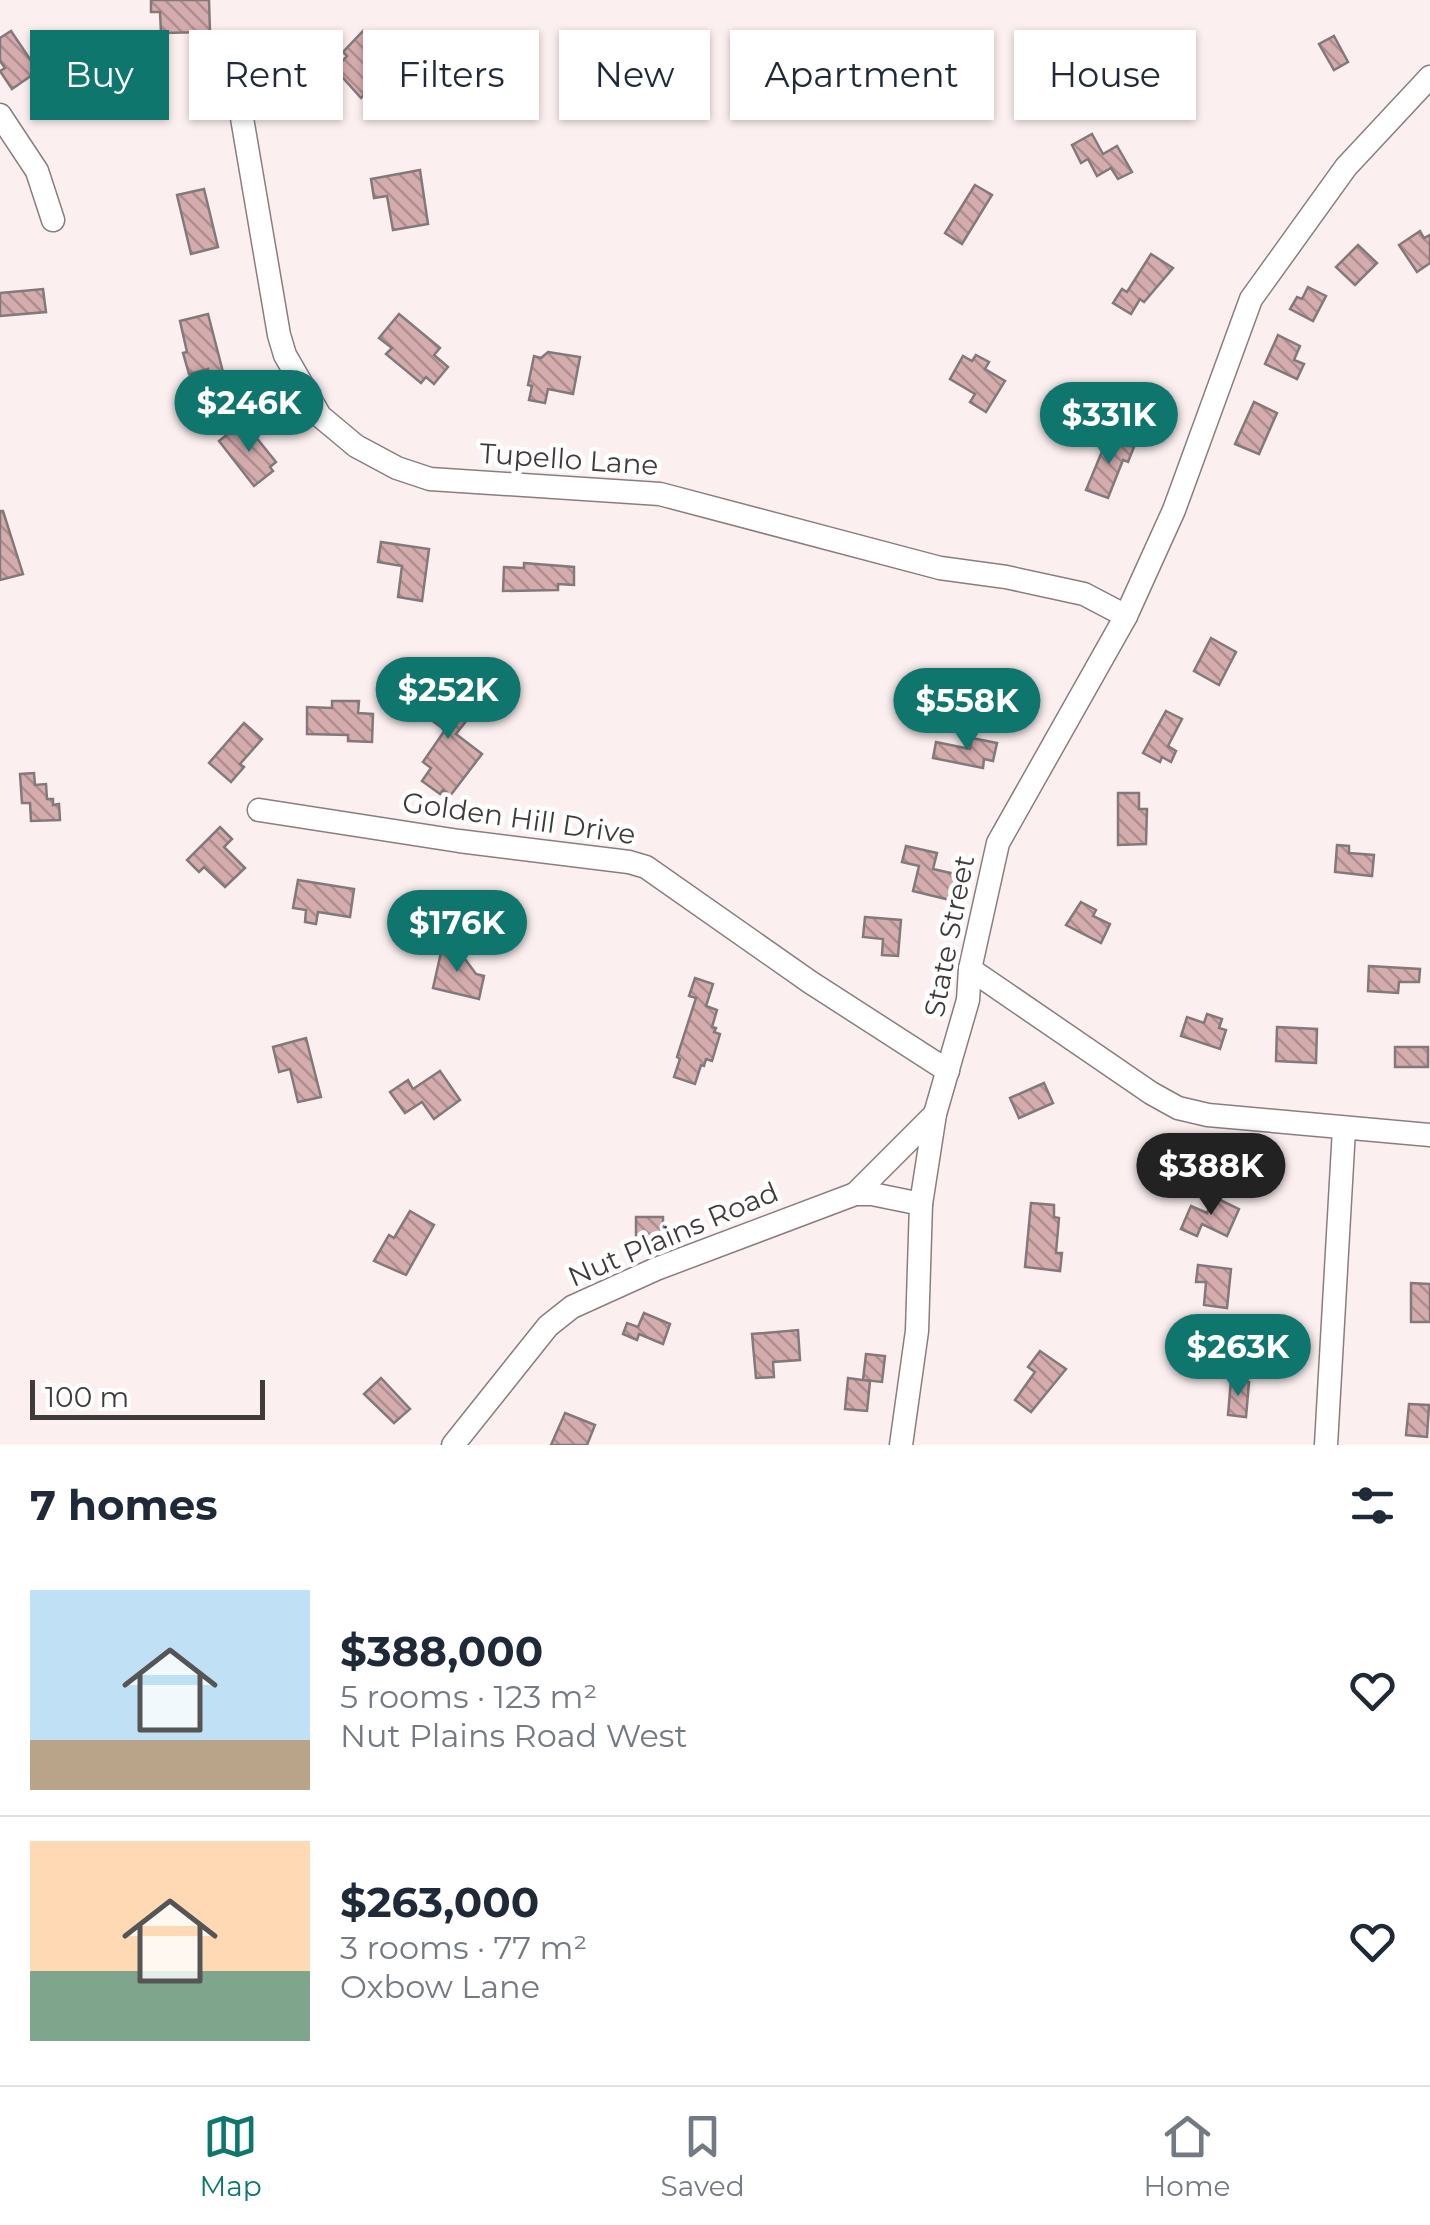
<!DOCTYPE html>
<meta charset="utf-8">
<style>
body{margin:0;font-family:Montserrat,sans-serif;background:#f2f2f3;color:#1f2937;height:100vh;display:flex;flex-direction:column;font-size:38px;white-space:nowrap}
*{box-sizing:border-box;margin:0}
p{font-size:32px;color:#747a83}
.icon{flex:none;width:55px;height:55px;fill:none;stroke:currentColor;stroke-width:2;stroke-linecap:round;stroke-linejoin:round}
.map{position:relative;height:1445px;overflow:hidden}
.sheet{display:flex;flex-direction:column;background:#fff;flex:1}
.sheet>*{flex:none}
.hud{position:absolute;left:30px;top:30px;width:1370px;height:90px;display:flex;gap:20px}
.scale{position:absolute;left:30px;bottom:25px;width:235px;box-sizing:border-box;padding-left:10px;border:5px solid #403b3b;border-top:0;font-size:28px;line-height:35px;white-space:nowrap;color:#403b3b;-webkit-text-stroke:8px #fff;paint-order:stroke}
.price{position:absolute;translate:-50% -85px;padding:0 22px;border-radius:35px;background:#0f766e;color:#fff;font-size:32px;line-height:65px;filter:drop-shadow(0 2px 5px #0008)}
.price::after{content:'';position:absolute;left:50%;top:60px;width:30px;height:22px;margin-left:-15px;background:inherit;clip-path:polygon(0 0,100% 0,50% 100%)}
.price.current{background:#222;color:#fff}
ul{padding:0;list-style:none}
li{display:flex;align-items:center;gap:30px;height:250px;padding:0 30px}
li+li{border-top:2px solid #e0e1e3}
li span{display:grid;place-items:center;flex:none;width:280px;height:200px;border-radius:0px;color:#555}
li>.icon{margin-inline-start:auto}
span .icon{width:120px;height:120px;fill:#fffc;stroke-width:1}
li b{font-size:42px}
h2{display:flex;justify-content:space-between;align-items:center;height:120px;padding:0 30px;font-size:42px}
.chip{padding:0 35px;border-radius:0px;background:#fff;box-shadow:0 2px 8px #0004;font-size:35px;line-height:90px}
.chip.current{background:#0f766e;color:#fff}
.tab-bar{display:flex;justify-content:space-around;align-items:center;height:140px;border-top:2px solid #e0e1e3;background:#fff;font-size:28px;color:#747a83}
.tab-bar a{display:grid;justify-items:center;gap:5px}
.tab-bar .current{color:#0f766e}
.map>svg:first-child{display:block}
.building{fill:url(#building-back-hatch);stroke:#84797a;stroke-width:2.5}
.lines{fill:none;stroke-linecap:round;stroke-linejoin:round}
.minor-casing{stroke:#897e7f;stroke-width:25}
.minor{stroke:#fff;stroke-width:22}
.labels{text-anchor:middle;stroke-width:9;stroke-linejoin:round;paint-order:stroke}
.street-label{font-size:28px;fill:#403b3b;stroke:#fff}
</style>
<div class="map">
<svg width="1430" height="1445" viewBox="0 0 1430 1445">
<defs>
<pattern id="building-back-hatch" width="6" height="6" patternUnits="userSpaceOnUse" patternTransform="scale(2.5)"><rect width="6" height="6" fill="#d5acae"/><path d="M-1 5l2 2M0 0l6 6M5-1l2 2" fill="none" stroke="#ae8d8f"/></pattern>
</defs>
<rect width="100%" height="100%" fill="#fceff0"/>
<!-- building -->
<g class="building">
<polygon points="151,0 209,0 210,32 161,33 160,12 151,12"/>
<polygon points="11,31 38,71 12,89 0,71 5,68 0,61 0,38"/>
<polygon points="363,31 386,53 384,56 393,65 361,98 335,69 347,56 343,52"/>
<polygon points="1334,36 1348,62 1334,70 1319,44"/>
<polygon points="1092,134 1103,154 1117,146 1132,172 1118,179 1111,168 1097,176 1088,159 1081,163 1072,145"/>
<polygon points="420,170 428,224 393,230 387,196 374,198 371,179"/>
<polygon points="975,185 992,195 962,244 945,233"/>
<polygon points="204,189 218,247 191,254 177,195"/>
<polygon points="1420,231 1424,238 1430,235 1430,263 1417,272 1399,245"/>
<polygon points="1358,245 1377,263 1355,285 1336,267"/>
<polygon points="1151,254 1173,268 1144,302 1140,299 1131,314 1113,303 1122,289 1127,292"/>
<polygon points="1308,287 1326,296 1313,321 1290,309 1297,297 1302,299"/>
<polygon points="43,289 46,312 0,316 0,293"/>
<polygon points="208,314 224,376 211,380 208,369 189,374 183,353 187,352 180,321"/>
<polygon points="399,314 440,348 434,355 448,367 434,384 426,377 421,383 386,354 392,348 379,338"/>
<polygon points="1278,335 1300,346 1294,360 1304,364 1297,379 1265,364"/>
<polygon points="548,352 580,357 573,394 548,389 545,403 529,400 532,386 528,385 534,356 541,358"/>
<polygon points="976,355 989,362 985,369 1005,381 986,412 970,402 975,394 950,379 963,356 972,361"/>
<polygon points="1254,402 1277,413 1259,454 1235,444"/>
<polygon points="238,426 249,440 255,436 276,462 270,467 273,471 254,486 219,441"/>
<polygon points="1108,437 1134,447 1128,462 1123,460 1108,498 1086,490"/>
<polygon points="0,511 3,511 23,574 0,580"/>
<polygon points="381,542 429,549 422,601 398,597 402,566 378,562"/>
<polygon points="524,563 574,567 574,585 558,584 558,590 503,591 504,567 524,568"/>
<polygon points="1211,638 1236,652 1219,685 1194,671"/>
<polygon points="440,680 469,702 460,714 467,720 456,734 482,754 450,796 443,790 440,794 422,781 431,768 423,762 445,730 427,717 434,708 424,701"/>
<polygon points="332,701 359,701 358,713 373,714 372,742 348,741 348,735 307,734 307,707 332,708"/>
<polygon points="1166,711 1182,719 1168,746 1176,751 1171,762 1162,757 1160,762 1143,753"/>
<polygon points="244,723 262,739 240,764 244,767 231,782 209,763"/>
<polygon points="972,738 997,743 993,761 984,759 983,768 933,758 936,742 970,749"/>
<polygon points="34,773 35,785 46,784 47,799 53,799 53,805 59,804 60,820 31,821 30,803 22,803 20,774"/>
<polygon points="1118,793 1139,793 1139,809 1147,809 1146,844 1118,845"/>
<polygon points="220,827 232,839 224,847 245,868 225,887 204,867 199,872 187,860"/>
<polygon points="1337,845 1349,846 1349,853 1374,855 1372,876 1335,872"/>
<polygon points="906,846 937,853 933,869 964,876 958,902 913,891 919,866 902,862"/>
<polygon points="298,880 354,889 350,917 318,912 316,924 305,922 306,910 293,908"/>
<polygon points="1081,902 1096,910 1093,916 1110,924 1101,943 1066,925"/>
<polygon points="865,917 901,920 898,956 882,955 883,939 863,937"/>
<polygon points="442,948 466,954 465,959 476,974 484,976 479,999 433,988"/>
<polygon points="1369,966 1420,969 1419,982 1399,982 1398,993 1368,991"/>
<polygon points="695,978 713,984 706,1006 717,1010 712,1027 716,1028 714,1032 720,1034 712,1061 706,1059 704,1066 701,1065 695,1084 674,1077 680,1059 677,1057 696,998 689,996"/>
<polygon points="1207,1014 1222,1019 1219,1028 1226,1030 1220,1049 1181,1036 1187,1017 1204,1023"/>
<polygon points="1277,1027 1317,1029 1316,1063 1276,1061"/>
<polygon points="306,1038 321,1097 298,1102 290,1069 279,1072 273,1047"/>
<rect x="1395" y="1047" width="33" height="20"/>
<polygon points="440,1071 460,1100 434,1119 422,1102 405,1113 390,1092 408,1080 413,1089"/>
<polygon points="1044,1083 1053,1103 1019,1118 1010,1098"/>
<polygon points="1214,1197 1239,1209 1227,1236 1202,1224 1197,1236 1181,1229 1191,1206 1207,1213"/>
<polygon points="1031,1203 1054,1205 1054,1217 1059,1218 1056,1253 1062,1253 1060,1271 1025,1267"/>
<polygon points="410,1211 434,1225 406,1275 374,1261 389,1235 394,1238"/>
<rect x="636" y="1217" width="27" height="27"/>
<polygon points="1198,1265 1231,1269 1227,1308 1204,1305 1206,1282 1196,1282"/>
<polygon points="1411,1283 1430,1284 1430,1322 1411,1322"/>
<polygon points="644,1313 670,1324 663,1344 639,1334 637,1340 623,1334 627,1323 638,1327"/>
<polygon points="798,1330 800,1360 773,1362 774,1377 756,1378 752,1334"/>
<polygon points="1040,1351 1066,1369 1031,1412 1015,1400 1035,1372 1028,1367"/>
<polygon points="866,1354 885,1356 882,1382 863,1380"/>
<polygon points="381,1378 410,1409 394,1423 364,1394"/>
<polygon points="848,1378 870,1381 867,1411 845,1409"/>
<polygon points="1231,1380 1249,1382 1246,1417 1228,1415"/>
<polygon points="1409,1404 1429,1405 1427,1437 1406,1435"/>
<polygon points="565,1413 595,1425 587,1445 551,1445"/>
</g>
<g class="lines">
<!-- minor casing -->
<g class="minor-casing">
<g id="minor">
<polyline points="0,115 37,171 53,220"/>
<polyline points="242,118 279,335 285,355 320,416 356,446 397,468 430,479 660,494 940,568 1006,577 1084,594 1126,616"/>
<polyline points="259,810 459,841 629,862 646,867 810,982 948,1071"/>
<polyline points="970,969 1151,1093 1178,1108 1208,1115 1430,1135"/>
<polyline points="855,1194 935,1114"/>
<polyline points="453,1445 548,1326 572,1307 656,1269 855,1194 872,1194 921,1204"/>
<polyline points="901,1445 917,1331 921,1204 935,1114 968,1000 970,969 998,843 1126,616 1174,510 1251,299 1346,167 1430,77"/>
<polyline points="1326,1445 1344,1129"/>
</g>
</g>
<!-- minor -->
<use href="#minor" class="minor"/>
</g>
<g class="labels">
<!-- street labels -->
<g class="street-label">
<text transform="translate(569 459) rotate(4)" y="10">Tupello Lane</text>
<text transform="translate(519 818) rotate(8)" y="10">Golden Hill Drive</text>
<text transform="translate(949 936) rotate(-79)" y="10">State Street</text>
<text transform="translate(673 1234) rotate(-23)" y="10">Nut Plains Road</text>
</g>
</g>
</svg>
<div class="scale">100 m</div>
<b class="price" style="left:249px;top:455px">$246K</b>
<b class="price" style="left:1109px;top:467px">$331K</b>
<b class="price" style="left:448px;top:742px">$252K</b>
<b class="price" style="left:967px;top:753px">$558K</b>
<b class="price" style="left:457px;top:975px">$176K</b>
<b class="price current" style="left:1211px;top:1218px">$388K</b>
<b class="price" style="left:1238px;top:1399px">$263K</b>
<div class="hud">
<a class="chip current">Buy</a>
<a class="chip">Rent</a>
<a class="chip">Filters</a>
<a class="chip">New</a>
<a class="chip">Apartment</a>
<a class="chip">House</a>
</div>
</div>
<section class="sheet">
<h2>7 homes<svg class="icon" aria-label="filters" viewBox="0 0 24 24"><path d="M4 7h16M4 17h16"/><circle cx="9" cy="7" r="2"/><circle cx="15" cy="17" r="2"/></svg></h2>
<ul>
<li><span style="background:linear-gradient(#bfe0f5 75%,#b9a48a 0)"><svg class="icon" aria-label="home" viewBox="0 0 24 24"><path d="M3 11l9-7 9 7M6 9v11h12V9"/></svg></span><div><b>$388,000</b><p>5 rooms · 123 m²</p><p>Nut Plains Road West</p></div><svg class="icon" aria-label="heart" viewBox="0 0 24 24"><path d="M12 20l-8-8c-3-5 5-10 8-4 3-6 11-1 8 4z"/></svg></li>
<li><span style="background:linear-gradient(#ffd9b3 65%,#7fa58c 0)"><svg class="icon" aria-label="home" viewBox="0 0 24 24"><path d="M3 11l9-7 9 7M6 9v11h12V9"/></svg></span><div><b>$263,000</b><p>3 rooms · 77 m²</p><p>Oxbow Lane</p></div><svg class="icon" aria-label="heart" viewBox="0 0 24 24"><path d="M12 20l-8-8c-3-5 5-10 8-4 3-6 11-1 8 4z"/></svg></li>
</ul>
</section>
<nav class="tab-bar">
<a class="current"><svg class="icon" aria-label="map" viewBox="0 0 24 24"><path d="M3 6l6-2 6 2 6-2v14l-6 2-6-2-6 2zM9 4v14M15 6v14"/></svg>Map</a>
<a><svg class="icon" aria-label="saved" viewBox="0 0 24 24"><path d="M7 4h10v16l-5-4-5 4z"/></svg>Saved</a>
<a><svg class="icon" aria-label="home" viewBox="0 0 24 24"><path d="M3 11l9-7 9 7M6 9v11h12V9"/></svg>Home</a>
</nav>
